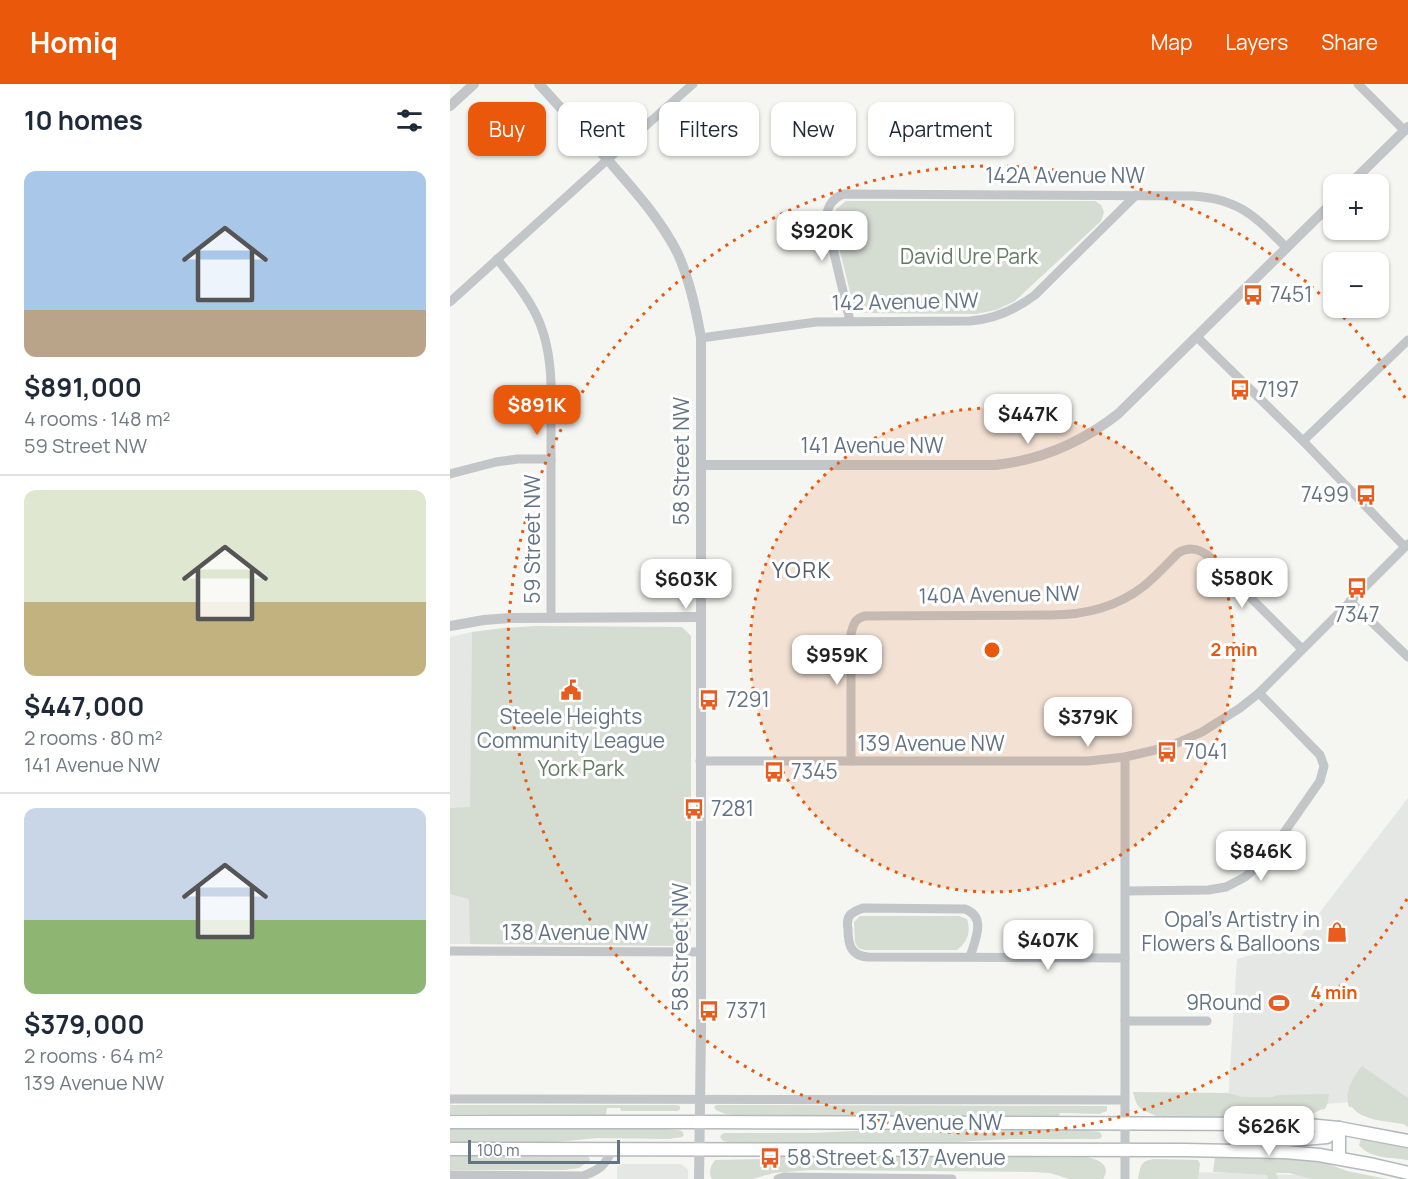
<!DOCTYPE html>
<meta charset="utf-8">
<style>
body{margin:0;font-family:Manrope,sans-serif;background:#f2f2f3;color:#1f2937;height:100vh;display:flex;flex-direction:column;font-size:22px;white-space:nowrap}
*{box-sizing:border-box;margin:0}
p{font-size:20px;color:#747a83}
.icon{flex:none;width:33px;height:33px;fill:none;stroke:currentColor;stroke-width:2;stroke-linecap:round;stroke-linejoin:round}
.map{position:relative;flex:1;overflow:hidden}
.side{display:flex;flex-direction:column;background:#fff;width:450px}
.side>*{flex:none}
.guide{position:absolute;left:18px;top:18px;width:570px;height:54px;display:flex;gap:12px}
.buttons{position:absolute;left:873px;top:90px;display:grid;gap:12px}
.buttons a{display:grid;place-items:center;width:66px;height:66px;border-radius:12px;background:#fff;box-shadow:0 2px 4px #0004;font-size:30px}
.scale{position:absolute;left:18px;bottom:15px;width:152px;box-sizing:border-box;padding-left:6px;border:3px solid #637383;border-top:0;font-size:16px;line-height:21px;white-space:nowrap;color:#637383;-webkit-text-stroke:4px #fff;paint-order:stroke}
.price{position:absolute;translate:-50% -51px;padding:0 14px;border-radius:12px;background:#fff;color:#222;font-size:20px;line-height:39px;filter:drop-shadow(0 2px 3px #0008)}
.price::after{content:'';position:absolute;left:50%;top:36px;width:18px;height:14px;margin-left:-9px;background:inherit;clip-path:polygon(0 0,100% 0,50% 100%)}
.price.on{background:#ea580c;color:#fff}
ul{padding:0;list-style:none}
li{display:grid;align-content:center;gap:12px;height:318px;padding:0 24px}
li+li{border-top:2px solid #e0e1e3}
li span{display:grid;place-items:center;height:186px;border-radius:12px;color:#555}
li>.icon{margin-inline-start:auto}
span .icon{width:108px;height:108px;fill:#fffc;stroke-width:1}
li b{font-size:26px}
h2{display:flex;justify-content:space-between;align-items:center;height:72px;padding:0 24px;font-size:26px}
.pill{padding:0 21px;border-radius:12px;background:#fff;box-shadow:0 2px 4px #0004;font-size:21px;line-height:54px}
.pill.on{background:#ea580c;color:#fff}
header{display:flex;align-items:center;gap:36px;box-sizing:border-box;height:84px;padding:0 30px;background:#ea580c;color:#fff}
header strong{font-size:28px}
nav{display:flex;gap:33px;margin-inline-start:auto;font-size:21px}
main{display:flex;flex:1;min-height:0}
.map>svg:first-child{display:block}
.built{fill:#e5e7e5}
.green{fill:#d5dcd2}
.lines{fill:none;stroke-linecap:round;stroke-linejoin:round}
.secondary-casing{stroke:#b4b9be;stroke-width:15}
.minor{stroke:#c2c6c9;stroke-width:9}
.tertiary{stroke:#c2c6c9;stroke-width:10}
.secondary{stroke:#fff;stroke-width:12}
.ring{fill:none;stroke:#e8590c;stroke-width:3;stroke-dasharray:3 6}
.labels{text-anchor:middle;stroke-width:6;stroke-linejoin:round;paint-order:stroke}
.street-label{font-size:21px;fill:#637383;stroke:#fff}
.park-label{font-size:21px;fill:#657a62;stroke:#fff}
.poi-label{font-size:21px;fill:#637383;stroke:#fff;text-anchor:start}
.neighbourhood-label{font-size:22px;letter-spacing:1.5px;fill:#515c68;stroke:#fff}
.centre{fill:#e8590c;stroke:#fff;stroke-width:3}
.ring-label{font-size:18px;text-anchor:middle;font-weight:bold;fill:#e8590c;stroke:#fff;stroke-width:6;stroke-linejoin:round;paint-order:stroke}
</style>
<header>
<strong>Homiq</strong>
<nav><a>Map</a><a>Layers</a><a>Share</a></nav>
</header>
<main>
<section class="side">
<h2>10 homes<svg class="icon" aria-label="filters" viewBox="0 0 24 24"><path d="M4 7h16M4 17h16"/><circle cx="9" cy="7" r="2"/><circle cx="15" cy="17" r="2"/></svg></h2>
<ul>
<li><span style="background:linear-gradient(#a9c7e8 75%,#b9a48a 0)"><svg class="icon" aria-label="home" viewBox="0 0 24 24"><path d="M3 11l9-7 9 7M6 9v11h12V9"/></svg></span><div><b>$891,000</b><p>4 rooms · 148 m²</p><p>59 Street NW</p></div></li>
<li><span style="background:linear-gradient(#dfe7d0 60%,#c2b280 0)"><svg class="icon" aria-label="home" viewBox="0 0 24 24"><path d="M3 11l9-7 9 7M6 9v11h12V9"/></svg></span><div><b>$447,000</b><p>2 rooms · 80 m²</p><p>141 Avenue NW</p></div></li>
<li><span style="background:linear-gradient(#c9d6e8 60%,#8fb573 0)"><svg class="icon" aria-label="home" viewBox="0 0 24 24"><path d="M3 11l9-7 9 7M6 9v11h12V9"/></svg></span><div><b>$379,000</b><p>2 rooms · 64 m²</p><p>139 Avenue NW</p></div></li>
</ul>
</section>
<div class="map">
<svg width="958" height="1095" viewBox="0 0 958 1095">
<rect width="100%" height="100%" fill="#f5f5f1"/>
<!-- built -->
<g class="built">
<polygon points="22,548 20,860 0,860 0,553"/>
<polygon points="958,714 958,1032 914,1017 876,1020 778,1018 787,875 846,859"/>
<polygon points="172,1080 231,1080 238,1086 238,1095 167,1095 167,1083"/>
<polygon points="696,1087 847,1091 864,1095 695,1095"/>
</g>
<!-- green -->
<g class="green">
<polygon points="396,117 645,117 651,121 654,128 651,137 565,217 546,226 526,230 413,229 407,228 404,224 383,139 386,125"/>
<polygon points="87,542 232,543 241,552 241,853 231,862 20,860 19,815 0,810 0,724 20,723 22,548 53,544"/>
<path d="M410 832H509L517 835C521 847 518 858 507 866H414L408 864 405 858 404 838Z"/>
<path d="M912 982 958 1014V1043L953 1040C936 1037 913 1037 902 1023H899C894 1007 903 994 912 982Z"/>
<path d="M683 1008 778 1009 792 1013H823L828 1011 879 1010 878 1018 875 1025C869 1025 865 1031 856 1030V1034L708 1033C692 1024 688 1029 683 1008Z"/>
<polygon points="0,1021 227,1021 230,1022 230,1025 228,1027 171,1027 170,1024 157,1024 156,1031 0,1030"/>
<polygon points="266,1021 657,1022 657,1027 649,1030 610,1029 609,1032 283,1031 275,1030 266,1026 264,1023"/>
<polygon points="0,1044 196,1044 228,1046 232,1047 234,1051 232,1053 219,1055 147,1054 96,1059 0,1059"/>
<polygon points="447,1045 627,1045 650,1048 652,1052 651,1054 647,1055 560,1055 489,1059 285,1059 273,1057 270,1053 272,1050 275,1049 363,1049"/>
<path d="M916 1054 958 1063V1076C941 1073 920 1075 909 1061L911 1055Z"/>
<polygon points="0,1071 136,1072 139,1073 140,1076 129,1084 115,1086 0,1086"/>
<path d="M321 1072 636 1073C648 1075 662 1081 653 1095H619L600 1089 583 1088 360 1086 324 1089 302 1095H262C258 1088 261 1081 265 1076L320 1075Z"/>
<polygon points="765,1073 849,1075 873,1078 897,1087 937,1095 862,1095 839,1089 826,1089 828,1095 818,1095 817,1091 763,1088"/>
<path d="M704 1075 748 1076 750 1080 748 1095H688C691 1083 689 1077 704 1075Z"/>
</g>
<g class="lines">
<!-- secondary casing -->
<g class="secondary-casing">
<g id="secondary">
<polyline points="0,1038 249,1038 847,1040 889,1044 958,1057"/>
<polyline points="787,1061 877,1053 889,1044"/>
<polyline points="0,1065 735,1066 835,1068 869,1071 924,1081 958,1089"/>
<polyline points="889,1074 889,1044"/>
</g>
</g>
<!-- minor -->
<g class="minor">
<polyline points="908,0 955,47"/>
<path d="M47 175C83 219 99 242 101 299V534"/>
<polyline points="0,218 157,76 243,0"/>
<path d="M400 237 376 135C377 123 382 114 394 110L744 112C757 113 770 115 781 120 803 128 820 148 837 164"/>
<polyline points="747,253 853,357 955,463"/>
<path d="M251 254 366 238 520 237C545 235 565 226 585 211L686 111"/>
<polyline points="853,357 958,256"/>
<polyline points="0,390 46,378 68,375 101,375"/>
<polyline points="900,517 958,573"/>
<polyline points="250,677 638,677 675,673 718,663 752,648 790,624 809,609 958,460"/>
<path d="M401 677V550C403 541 405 534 415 532L601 531C634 531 667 523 694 502 706 492 717 480 728 469 741 461 752 466 762 475L852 565"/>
<polyline points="676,807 758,806 776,803 795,793 815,776 870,697 874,682 870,671 809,609"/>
<polyline points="0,867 250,868"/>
<path d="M520 873C525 856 537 833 515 825L413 824C408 826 404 827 400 831 397 835 397 840 398 845 398 861 401 872 418 873L675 874"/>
<polyline points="675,937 757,937"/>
<polyline points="0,1015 674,1016"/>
<path d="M0 1091 133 1092C149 1086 155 1082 162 1066"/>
<polyline points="328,1095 334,1093 502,1095"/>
<polyline points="675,1095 675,673"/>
</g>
<!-- tertiary -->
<g class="tertiary">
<path d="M89 0C112 25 134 50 157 75 183 105 210 134 228 170 240 197 246 225 251 254V945L249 1095"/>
<polyline points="0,22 24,0"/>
<polyline points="900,100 958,43"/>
<path d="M252 381H545C591 376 631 359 668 330L884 117"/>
<polyline points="0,542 34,536 60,534 251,533"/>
</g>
<!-- secondary -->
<use href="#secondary" class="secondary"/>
</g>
<!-- distance rings -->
<circle cx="542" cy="566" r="242" fill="#e8590c" fill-opacity=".12"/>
<g class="ring">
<circle cx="542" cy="566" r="242"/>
<path d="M957 815A484 484 0 1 1 957 317"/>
</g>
<!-- icons -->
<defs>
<g id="bus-bare" transform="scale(1.62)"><path d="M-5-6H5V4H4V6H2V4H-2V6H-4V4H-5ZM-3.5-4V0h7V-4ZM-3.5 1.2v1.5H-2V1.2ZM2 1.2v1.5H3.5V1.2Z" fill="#e85c1e" stroke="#fff" stroke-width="2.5" paint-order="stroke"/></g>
<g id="civic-bare" transform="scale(1.62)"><path d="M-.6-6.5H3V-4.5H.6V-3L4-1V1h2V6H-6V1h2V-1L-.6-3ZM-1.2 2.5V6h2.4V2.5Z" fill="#e85c1e" stroke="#fff" stroke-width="2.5" paint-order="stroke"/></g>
<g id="shop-bare" transform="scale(1.62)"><path d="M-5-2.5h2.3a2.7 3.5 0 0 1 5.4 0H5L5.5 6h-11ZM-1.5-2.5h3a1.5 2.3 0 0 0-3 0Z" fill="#e85c1e" stroke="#fff" stroke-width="2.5" paint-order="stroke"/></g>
<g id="stadium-bare" transform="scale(1.62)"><path d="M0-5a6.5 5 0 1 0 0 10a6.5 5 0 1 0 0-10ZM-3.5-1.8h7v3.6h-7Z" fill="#e85c1e" stroke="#fff" stroke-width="2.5" paint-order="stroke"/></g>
</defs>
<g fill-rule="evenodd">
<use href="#bus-bare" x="803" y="211"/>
<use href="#bus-bare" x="790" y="306"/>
<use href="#bus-bare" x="916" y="411"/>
<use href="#bus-bare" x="907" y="504"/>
<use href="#civic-bare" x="121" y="606"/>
<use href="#bus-bare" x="259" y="616"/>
<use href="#bus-bare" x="717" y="668"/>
<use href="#bus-bare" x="324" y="688"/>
<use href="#bus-bare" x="244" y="725"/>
<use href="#shop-bare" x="887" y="848"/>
<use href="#stadium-bare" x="829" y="919"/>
<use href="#bus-bare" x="259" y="927"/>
<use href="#bus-bare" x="320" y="1074"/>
</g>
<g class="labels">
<!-- street labels -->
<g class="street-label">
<text x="615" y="99">142A Avenue NW</text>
<text transform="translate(455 218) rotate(-1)" y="7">142 Avenue NW</text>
<text x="422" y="369">141 Avenue NW</text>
<text transform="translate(232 377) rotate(-90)" y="7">58 Street NW</text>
<text transform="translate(83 455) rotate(-90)" y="7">59 Street NW</text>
<text transform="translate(549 511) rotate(-1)" y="7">140A Avenue NW</text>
<text x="481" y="667">139 Avenue NW</text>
<text x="125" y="856">138 Avenue NW</text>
<text transform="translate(231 863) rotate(-90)" y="7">58 Street NW</text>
<text x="480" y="1046">137 Avenue NW</text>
</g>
<!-- park labels -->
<g class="park-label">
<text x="519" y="180">David Ure Park</text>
<text x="131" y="692">York Park</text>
</g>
<!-- poi labels -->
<g class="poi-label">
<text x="820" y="218">7451</text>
<text x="807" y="313">7197</text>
<text x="899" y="418" text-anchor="end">7499</text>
<text x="907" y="538" text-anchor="middle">7347</text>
<text x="276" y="623">7291</text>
<text x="121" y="640" text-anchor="middle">Steele Heights<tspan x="121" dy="24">Community League</tspan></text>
<text x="734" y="675">7041</text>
<text x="341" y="695">7345</text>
<text x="261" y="732">7281</text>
<text x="870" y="843" text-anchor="end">Opal's Artistry in<tspan x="870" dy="24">Flowers &amp; Balloons</tspan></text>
<text x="812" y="926" text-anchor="end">9Round</text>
<text x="276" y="934">7371</text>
<text x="337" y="1081">58 Street &amp; 137 Avenue</text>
</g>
<!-- neighbourhood labels -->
<g class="neighbourhood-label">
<text x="352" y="494">YORK</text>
</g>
</g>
<circle cx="542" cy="566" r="9" class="centre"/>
<g class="ring-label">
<text x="784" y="572">2 min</text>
<text x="884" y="915">4 min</text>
</g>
</svg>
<div class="buttons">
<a>+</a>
<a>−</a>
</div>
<div class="scale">100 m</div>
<b class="price" style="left:372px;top:178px">$920K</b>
<b class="price on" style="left:87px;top:352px">$891K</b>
<b class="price" style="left:578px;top:361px">$447K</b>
<b class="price" style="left:792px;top:525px">$580K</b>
<b class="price" style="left:236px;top:526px">$603K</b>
<b class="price" style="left:387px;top:602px">$959K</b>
<b class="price" style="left:638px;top:664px">$379K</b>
<b class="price" style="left:811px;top:798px">$846K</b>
<b class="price" style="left:598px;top:887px">$407K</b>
<b class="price" style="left:819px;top:1073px">$626K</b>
<div class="guide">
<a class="pill on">Buy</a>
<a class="pill">Rent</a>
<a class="pill">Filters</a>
<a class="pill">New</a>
<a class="pill">Apartment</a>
</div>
</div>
</main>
